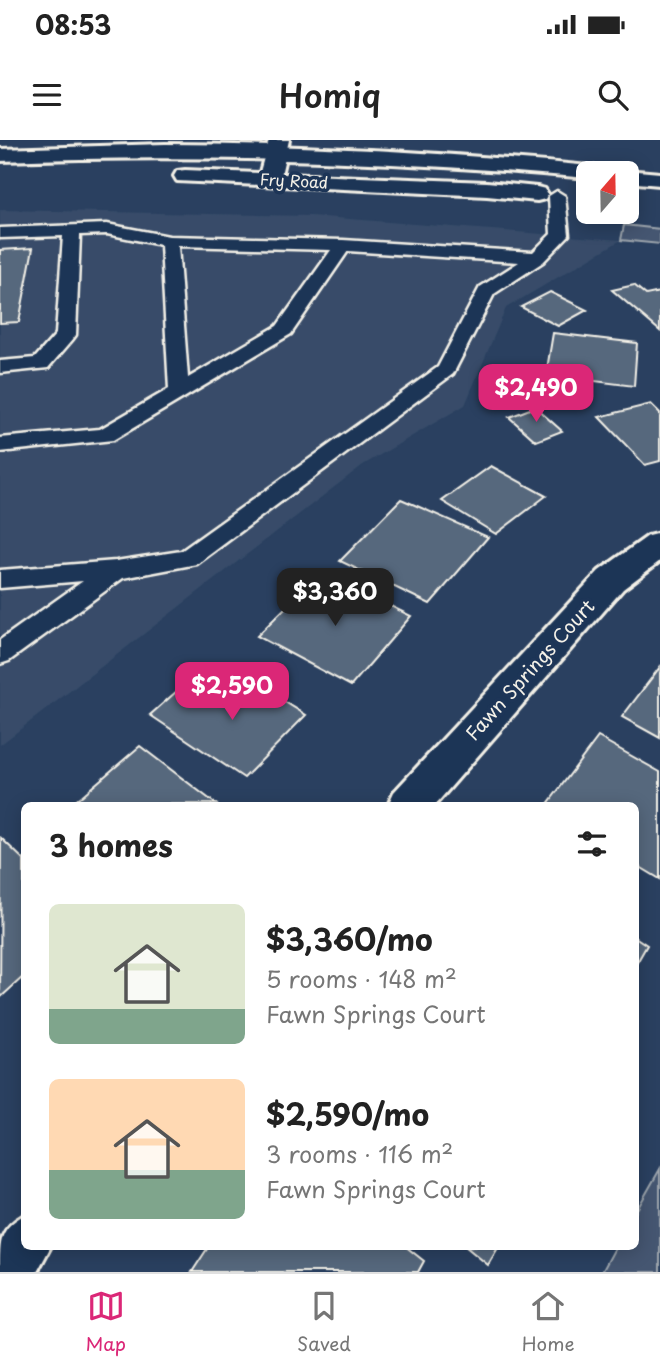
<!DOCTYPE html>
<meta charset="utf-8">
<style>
body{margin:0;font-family:"Playpen Sans",sans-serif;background:#f2f2f2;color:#222;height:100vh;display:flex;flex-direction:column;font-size:26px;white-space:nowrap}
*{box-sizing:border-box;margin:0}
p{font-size:23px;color:#767676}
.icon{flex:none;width:38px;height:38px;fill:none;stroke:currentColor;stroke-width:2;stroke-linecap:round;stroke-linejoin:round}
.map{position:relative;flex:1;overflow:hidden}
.drawer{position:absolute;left:21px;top:662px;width:618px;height:448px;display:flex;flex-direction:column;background:#fff;border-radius:10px;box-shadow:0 4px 18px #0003}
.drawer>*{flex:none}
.needle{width:46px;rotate:20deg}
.controls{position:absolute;left:576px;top:21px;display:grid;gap:14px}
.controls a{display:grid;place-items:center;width:63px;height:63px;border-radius:10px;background:#fff;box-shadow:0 4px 18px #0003;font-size:35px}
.price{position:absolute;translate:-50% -60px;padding:0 16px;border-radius:14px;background:#db2777;color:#fff;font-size:23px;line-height:46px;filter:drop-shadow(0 2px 4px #0008)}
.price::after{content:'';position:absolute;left:50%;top:42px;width:21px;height:16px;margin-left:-10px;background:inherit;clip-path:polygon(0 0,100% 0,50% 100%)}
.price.selected{background:#222;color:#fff}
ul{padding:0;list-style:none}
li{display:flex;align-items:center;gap:21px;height:175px;padding:0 28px}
li span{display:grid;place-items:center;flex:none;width:196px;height:140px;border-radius:10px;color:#555}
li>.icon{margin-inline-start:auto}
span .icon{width:84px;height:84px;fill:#fffc;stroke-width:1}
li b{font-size:30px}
h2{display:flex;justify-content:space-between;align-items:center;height:84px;padding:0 28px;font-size:30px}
.status{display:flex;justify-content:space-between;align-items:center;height:49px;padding:0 35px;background:#fff;direction:ltr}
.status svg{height:19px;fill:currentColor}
header{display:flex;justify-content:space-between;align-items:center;height:91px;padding:0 28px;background:#fff;font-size:32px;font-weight:600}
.dock{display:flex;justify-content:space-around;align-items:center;height:98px;border-top:2px solid #e0e0e0;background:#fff;font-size:19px;color:#767676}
.dock a{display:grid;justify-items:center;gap:4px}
.dock .selected{color:#db2777}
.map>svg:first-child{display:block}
.built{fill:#374c69}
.green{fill:#445771;stroke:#9ca4ac;stroke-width:2}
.building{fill:#56677d;stroke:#f4f1e8;stroke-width:2}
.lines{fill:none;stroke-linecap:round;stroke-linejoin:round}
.service-casing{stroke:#f4f1e8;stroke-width:5}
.minor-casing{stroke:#f4f1e8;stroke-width:6}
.secondary-casing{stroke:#f4f1e8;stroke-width:6}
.service{fill:#1d3557;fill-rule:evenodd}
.minor{fill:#1d3557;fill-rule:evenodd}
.secondary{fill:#1d3557;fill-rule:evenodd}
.labels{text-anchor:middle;stroke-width:7;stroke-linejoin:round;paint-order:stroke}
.far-street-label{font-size:16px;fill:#f4f1e8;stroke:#1d3557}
.street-label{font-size:19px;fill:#f4f1e8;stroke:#1d3557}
</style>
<div class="status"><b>08:53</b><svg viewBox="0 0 49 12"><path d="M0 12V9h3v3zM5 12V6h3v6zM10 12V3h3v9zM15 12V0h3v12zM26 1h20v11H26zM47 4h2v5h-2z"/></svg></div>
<header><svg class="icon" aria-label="menu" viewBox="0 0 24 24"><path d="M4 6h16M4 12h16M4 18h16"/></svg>Homiq<svg class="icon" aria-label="search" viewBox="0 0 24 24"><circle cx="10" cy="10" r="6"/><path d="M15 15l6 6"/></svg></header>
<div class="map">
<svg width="660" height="1132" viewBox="0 0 660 1132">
<rect width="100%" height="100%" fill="#2a4060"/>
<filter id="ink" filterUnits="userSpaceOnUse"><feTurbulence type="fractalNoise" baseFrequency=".0143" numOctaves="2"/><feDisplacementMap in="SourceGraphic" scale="14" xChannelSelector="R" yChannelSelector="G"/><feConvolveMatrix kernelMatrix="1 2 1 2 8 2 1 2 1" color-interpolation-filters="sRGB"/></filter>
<g filter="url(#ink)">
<!-- built -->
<polygon class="built" points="0,70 311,76 621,100 506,168 465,265 363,325 0,605"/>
<!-- green -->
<g class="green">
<polygon points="624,85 660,89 660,104 621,100"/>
<polygon points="660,1029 660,1132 602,1132 616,1106 635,1106 635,1073"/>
</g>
<!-- building -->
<g class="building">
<polygon points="33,108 19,182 0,183 0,110"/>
<polygon points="634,145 646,155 660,152 660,191 612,150"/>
<polygon points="550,152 587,170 558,186 521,167"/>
<polygon points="553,193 637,203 634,246 546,235"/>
<polygon points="651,264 660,273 660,321 645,325 599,277"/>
<polygon points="535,267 562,291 536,301 509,277"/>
<polygon points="491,326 546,356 496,394 442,361"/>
<polygon points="401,359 488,397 430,464 340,421"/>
<polygon points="321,432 411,476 351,546 257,496"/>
<polygon points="660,527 660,598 622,577"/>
<polygon points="233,530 306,575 244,638 150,575 177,551 197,564"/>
<polygon points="598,597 660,632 660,739 635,724 635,665 547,665"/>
<polygon points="140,606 216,664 71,665"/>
<polygon points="1,698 24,720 24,836 0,858"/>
<polygon points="635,797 647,805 635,826"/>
<polygon points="209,1106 405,1106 424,1121 418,1132 192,1132"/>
<polygon points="465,1106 499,1106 488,1125"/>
</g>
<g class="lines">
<!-- service casing -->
<g class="service-casing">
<path id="service" d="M557 51 565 56 569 95 543 122 494 154 453 234 197 424 123 438 9 521 0 524V500L83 441 0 448V430L116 421 181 411 438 227 480 147 519 122 348 111 291 194 113 300 0 312V298L100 289 169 249 161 105 107 94 80 95 76 195 73 199 48 228 0 233V221L35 218 56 194 63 96 0 98V88L107 84 169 96 343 100 533 112 551 94 549 56ZM178 106 331 110 277 186 188 238Z"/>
</g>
<!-- minor casing -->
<g class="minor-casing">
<g id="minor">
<polygon points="269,0 289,0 280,39 277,44 261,44 258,39"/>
<polygon points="660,393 660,421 623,449 435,665 388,665 394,652 599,431 648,396"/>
<path d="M24 1075V1106H51L37 1132H0C0 1098 0 1089 24 1075Z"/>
</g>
</g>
<!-- secondary casing -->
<g class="secondary-casing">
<g id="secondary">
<path d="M165 4C310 5 455 13 600 27L608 28 611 33H588V38C392 20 197 14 0 21V9Z"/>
<polygon points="185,30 487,42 537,47 545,49 548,54 545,59 537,61 487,56 177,41 174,36 177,31"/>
<polygon points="626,30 660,33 660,45 626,42 626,33 617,33"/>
</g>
</g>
<!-- service -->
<use href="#service" class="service"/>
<!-- minor -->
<use href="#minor" class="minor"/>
<!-- secondary -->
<use href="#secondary" class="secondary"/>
</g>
</g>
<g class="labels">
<!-- far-street labels -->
<g class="far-street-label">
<text transform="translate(294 41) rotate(3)" y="6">Fry Road</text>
</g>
<!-- street labels -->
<g class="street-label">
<text transform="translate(530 530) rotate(-48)" y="7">Fawn Springs Court</text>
</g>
</g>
</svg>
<div class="controls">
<a><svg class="needle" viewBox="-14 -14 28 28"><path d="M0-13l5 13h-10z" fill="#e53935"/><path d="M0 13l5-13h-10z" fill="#767676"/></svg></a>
</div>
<b class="price" style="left:536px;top:284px">$2,490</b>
<b class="price selected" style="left:335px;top:488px">$3,360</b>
<b class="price" style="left:232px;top:582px">$2,590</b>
<section class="drawer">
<h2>3 homes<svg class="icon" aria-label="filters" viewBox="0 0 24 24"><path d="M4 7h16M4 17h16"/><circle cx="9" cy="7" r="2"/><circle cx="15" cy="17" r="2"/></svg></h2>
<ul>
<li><span style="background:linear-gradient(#dfe7d0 75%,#7fa58c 0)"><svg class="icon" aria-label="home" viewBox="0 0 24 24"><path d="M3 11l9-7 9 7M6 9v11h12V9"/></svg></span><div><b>$3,360/mo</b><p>5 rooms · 148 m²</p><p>Fawn Springs Court</p></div></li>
<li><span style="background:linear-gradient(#ffd9b3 65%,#7fa58c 0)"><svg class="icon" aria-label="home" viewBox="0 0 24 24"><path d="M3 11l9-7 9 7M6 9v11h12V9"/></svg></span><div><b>$2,590/mo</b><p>3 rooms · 116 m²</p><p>Fawn Springs Court</p></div></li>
</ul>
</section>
</div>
<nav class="dock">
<a class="selected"><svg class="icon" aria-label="map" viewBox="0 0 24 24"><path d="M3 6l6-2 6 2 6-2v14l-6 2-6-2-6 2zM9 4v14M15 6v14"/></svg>Map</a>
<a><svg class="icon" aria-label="saved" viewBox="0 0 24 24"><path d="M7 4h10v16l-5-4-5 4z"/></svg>Saved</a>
<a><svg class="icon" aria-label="home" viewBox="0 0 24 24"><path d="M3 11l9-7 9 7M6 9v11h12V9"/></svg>Home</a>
</nav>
